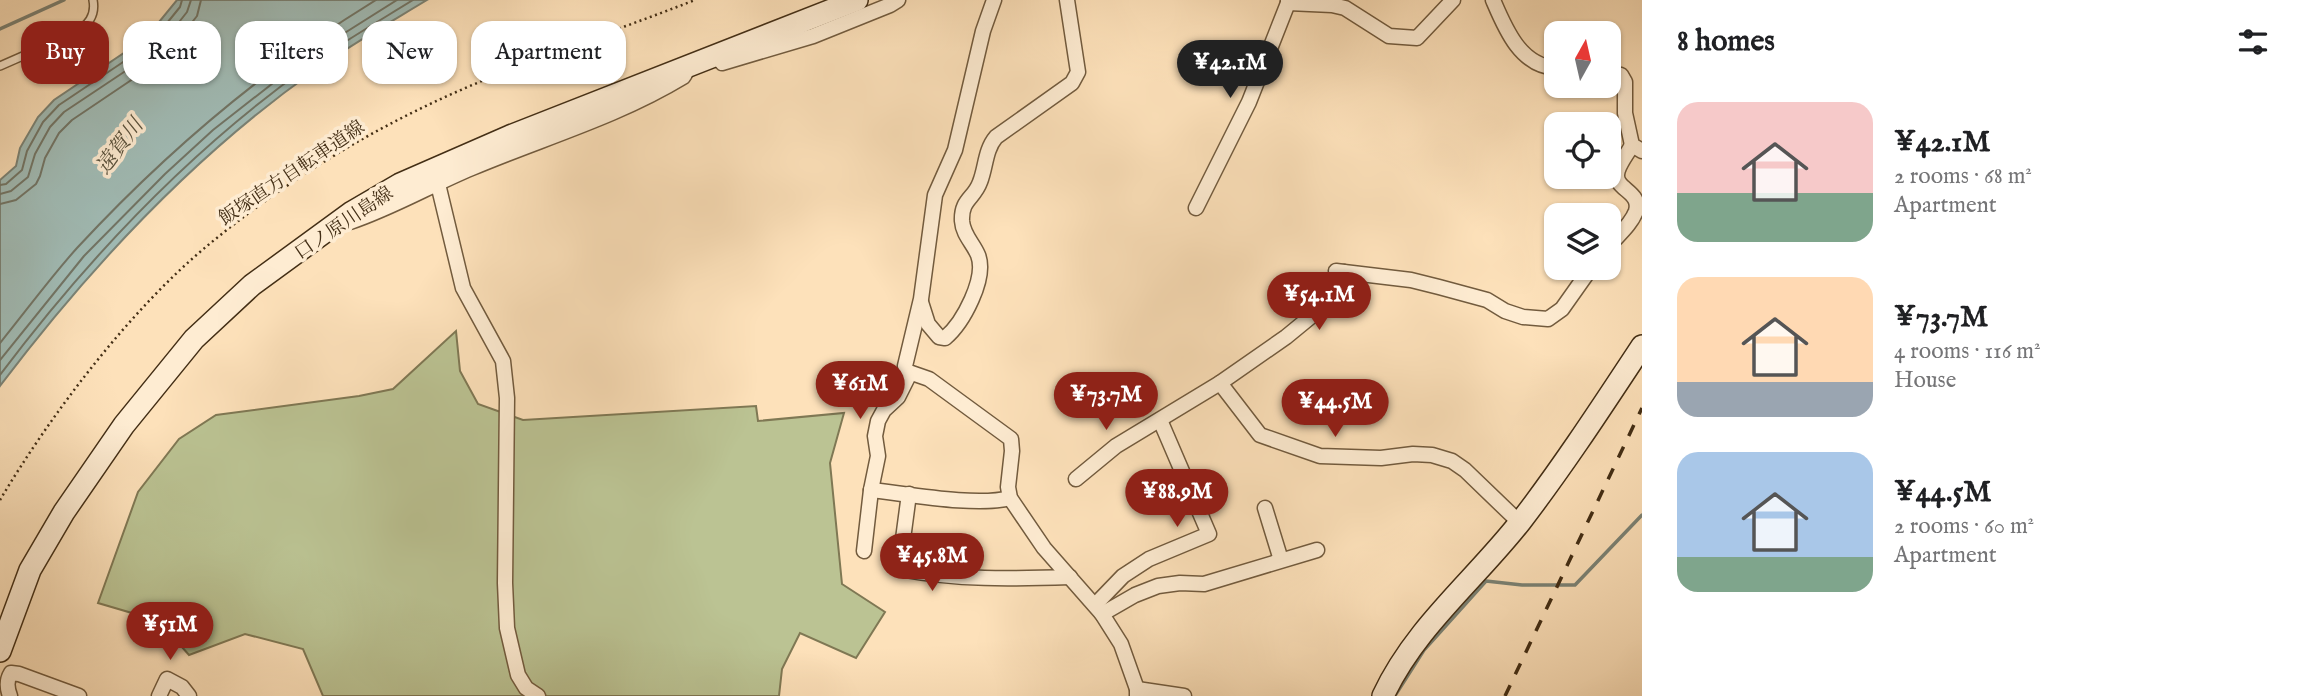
<!DOCTYPE html>
<meta charset="utf-8">
<style>
body{margin:0;font-family:"IM FELL English","Noto Serif JP",serif;background:#f6f6f6;color:#202124;height:100vh;display:flex;flex-direction:column;font-size:26px;white-space:nowrap}
*{box-sizing:border-box;margin:0}
p{font-size:23px;color:#757577}
.icon{flex:none;width:38px;height:38px;fill:none;stroke:currentColor;stroke-width:2;stroke-linecap:round;stroke-linejoin:round}
.map{position:relative;flex:1;overflow:hidden}
.panel{display:flex;flex-direction:column;background:#fff;width:665px}
.panel>*{flex:none}
.guide{position:absolute;left:21px;top:21px;width:665px;height:63px;display:flex;gap:14px}
.needle{width:46px;rotate:8deg}
.controls{position:absolute;left:1544px;top:21px;display:grid;gap:14px}
.controls a{display:grid;place-items:center;width:77px;height:77px;border-radius:14px;background:#fff;box-shadow:0 2px 5px #0004;font-size:35px}
.price{position:absolute;translate:-50% -60px;padding:0 16px;border-radius:24px;background:#8f2418;color:#fff;font-size:23px;line-height:46px;filter:drop-shadow(0 2px 4px #0008)}
.price::after{content:'';position:absolute;left:50%;top:42px;width:21px;height:16px;margin-left:-10px;background:inherit;clip-path:polygon(0 0,100% 0,50% 100%)}
.price.on{background:#222;color:#fff}
ul{padding:0;list-style:none}
li{display:flex;align-items:center;gap:21px;height:175px;padding:0 35px}
li span{display:grid;place-items:center;flex:none;width:196px;height:140px;border-radius:21px;color:#555}
li>.icon{margin-inline-start:auto}
span .icon{width:84px;height:84px;fill:#fffc;stroke-width:1}
li b{font-size:30px}
h2{display:flex;justify-content:space-between;align-items:center;height:84px;padding:0 35px;font-size:30px}
.chip{padding:0 24px;border-radius:21px;background:#fff;box-shadow:0 2px 5px #0004;font-size:24px;line-height:63px}
.chip.on{background:#8f2418;color:#fff}
main{display:flex;flex:1;min-height:0}
.map>svg:first-child{display:block}
.green{fill:#bbc393;stroke:#7f7854;stroke-width:2}
.water{fill:#a1bcb6;stroke:#7b8376;stroke-width:2}
.lines{fill:none;stroke-linecap:round;stroke-linejoin:round}
.shore{stroke:#727566;stroke-width:2}
.stream{stroke:#7b8376;stroke-width:3.5}
.lane-casing{stroke:#725b3e;stroke-width:10}
.street-casing{stroke:#725b3e;stroke-width:17}
.secondary-casing{stroke:#432e15;stroke-width:24}
.path{stroke:#432e15;stroke-width:2.5;stroke-dasharray:2 3.5;stroke-linecap:butt}
.lane{stroke:#feecd2;stroke-width:7}
.street{stroke:#feecd2;stroke-width:14}
.secondary{stroke:#feecd2;stroke-width:21}
.rail{stroke:#432e15;stroke-width:3.5;stroke-dasharray:12 12;stroke-linecap:butt}
.labels{text-anchor:middle;stroke-width:7;stroke-linejoin:round;paint-order:stroke}
.street-label{font-size:19px;fill:#432e15;stroke:#feecd2}
.water-label{font-size:21px;font-style:italic;fill:#5a523d;stroke:#feecd2}
</style>
<main>
<div class="map">
<svg width="1642" height="696" viewBox="0 0 1642 696">
<rect width="100%" height="100%" fill="#fde1ba"/>
<filter id="stains"><feTurbulence type="fractalNoise" baseFrequency=".00286" numOctaves="4"/><feColorMatrix values="0 0 0 0 .2 0 0 0 0 .09 0 0 0 0 .02 0 0 0 .5 -.17"/></filter>
<radialGradient id="worn" r=".72"><stop offset=".6" stop-color="#630" stop-opacity="0"/><stop offset="1" stop-color="#630" stop-opacity=".3"/></radialGradient>
<!-- green -->
<polygon class="green" points="456,331 460,371 478,404 523,420 756,406 758,421 844,413 830,463 842,584 885,612 856,658 800,633 782,669 779,696 323,696 303,649 245,634 189,655 159,621 98,603 138,492 179,439 216,415 359,396 393,389"/>
<!-- water -->
<path class="water" d="M177 0H427C389 23 350 45 314 71 192 157 90 267 0 386V180L16 166 20 148 38 117 54 100 146 38Z"/>
<g class="lines">
<!-- shore -->
<g class="shore">
<polyline points="0,185 6,184 22,170 27,151 43,122 59,105 150,44 180,7 182,0"/>
<polyline points="0,194 11,191 28,177 35,154 50,127 64,112 157,50 187,12 191,0"/>
<polyline points="0,204 16,200 36,184 40,176 45,158 59,133 72,120 164,58 197,16 201,0"/>
<path d="M0 343C26 311 50 278 77 248 166 152 265 68 376 0"/>
<polyline points="0,360 84,256 165,174 213,130 305,58 397,0"/>
<path d="M0 375C88 258 190 150 310 65 343 42 379 21 413 0"/>
</g>
<!-- stream -->
<g class="stream">
<polyline points="0,29 64,0"/>
<polyline points="1396,694 1424,650 1486,581 1522,585 1575,585 1642,515"/>
</g>
<!-- lane casing -->
<g class="lane-casing">
<path id="lane" d="M0 66 75 33C88 25 96 16 93 0"/>
</g>
<!-- street casing -->
<g class="street-casing">
<g id="street">
<polyline points="994,0 983,31 955,150 935,195 921,299 905,366 906,371 929,379 1011,439 1012,451 1008,487 1010,498 1044,548 1102,614 1121,644 1137,689 1137,696"/>
<polyline points="1288,0 1288,3 1332,5 1345,8 1389,36 1417,38 1453,0"/>
<path d="M1493 0C1505 28 1520 66 1556 68"/>
<polyline points="722,63 813,36 890,5 898,0"/>
<polyline points="1608,72 1621,75 1625,82 1625,113 1632,145 1642,151"/>
<polyline points="438,184 463,288 503,361 507,398 505,583 507,628 518,675 526,688 538,696"/>
<polyline points="1196,208 1249,102 1288,3"/>
<path d="M350 222C392 208 431 185 472 168 543 138 617 117 683 77L685 74"/>
<path d="M1608 247C1617 236 1631 225 1636 211 1642 190 1611 190 1618 170 1621 161 1628 153 1632 145"/>
<polyline points="1344,272 1411,280 1439,287 1487,300 1505,311 1523,317 1548,319 1562,309 1591,268"/>
<path d="M921 302 928 324 939 337 945 338C963 323 987 278 978 255 973 243 963 235 962 221 961 199 974 199 980 182 986 167 985 150 996 137L1072 83 1078 72 1067 0"/>
<polyline points="1220,383 1286,337 1325,305 1340,290 1344,272 1336,271"/>
<polyline points="1076,479 1116,446 1220,383 1260,435 1320,456 1381,458 1413,454 1432,455 1452,461 1465,470 1520,523"/>
<path d="M871 490C908 494 976 507 1010 498"/>
<path d="M909 494 899 569C959 580 1009 579 1070 577"/>
<polyline points="1265,508 1281,560"/>
<polyline points="864,551 871,490 878,456 875,436 878,421 884,410 898,397 910,373"/>
<polyline points="1095,605 1123,576 1149,559 1209,534 1160,420"/>
<polyline points="1102,614 1135,595 1158,586 1180,583 1204,584 1317,550"/>
<polyline points="1137,689 1184,696"/>
<path d="M10 696C7 688 6 681 11 673L19 674 79 696"/>
<polyline points="159,696 167,679 182,687 189,696"/>
</g>
</g>
<!-- secondary casing -->
<g class="secondary-casing">
<g id="secondary">
<polyline points="0,651 30,570 64,512 124,425 194,339 252,285 352,212 400,184 510,136 857,0"/>
<path d="M1383 696C1415 627 1475 580 1521 521 1564 465 1603 405 1642 346"/>
</g>
</g>
<!-- path -->
<path class="path" d="M0 500C51 414 130 310 207 246 284 182 371 129 463 89 539 56 618 30 695 0"/>
<!-- lane -->
<use href="#lane" class="lane"/>
<!-- street -->
<use href="#street" class="street"/>
<!-- secondary -->
<use href="#secondary" class="secondary"/>
<!-- rail -->
<polyline class="rail" points="1505,696 1642,408"/>
</g>
<g class="labels">
<!-- street labels -->
<g class="street-label">
<text transform="translate(291 172) rotate(-34)" y="7">飯塚直方自転車道線</text>
<text transform="translate(343 222) rotate(-34)" y="7">口ノ原川島線</text>
</g>
<!-- water labels -->
<g class="water-label">
<text transform="translate(119 146) rotate(-53)" y="7">遠賀川</text>
</g>
</g>
<rect width="100%" height="100%" filter="url(#stains)"/>
<rect width="100%" height="100%" fill="url(#worn)"/>
</svg>
<div class="controls">
<a><svg class="needle" viewBox="-14 -14 28 28"><path d="M0-13l5 13h-10z" fill="#e53935"/><path d="M0 13l5-13h-10z" fill="#757577"/></svg></a>
<a><svg class="icon" aria-label="locate" viewBox="0 0 24 24"><circle cx="12" cy="12" r="6"/><path d="M12 2v4M12 18v4M2 12h4M18 12h4"/></svg></a>
<a><svg class="icon" aria-label="layers" viewBox="0 0 24 24"><path d="M12 4l9 5-9 5-9-5zM3 14l9 5 9-5"/></svg></a>
</div>
<b class="price on" style="left:1230px;top:100px">¥42.1M</b>
<b class="price" style="left:1319px;top:332px">¥54.1M</b>
<b class="price" style="left:860px;top:421px">¥61M</b>
<b class="price" style="left:1106px;top:432px">¥73.7M</b>
<b class="price" style="left:1335px;top:439px">¥44.5M</b>
<b class="price" style="left:1177px;top:529px">¥88.9M</b>
<b class="price" style="left:932px;top:593px">¥45.8M</b>
<b class="price" style="left:170px;top:662px">¥51M</b>
<div class="guide">
<a class="chip on">Buy</a>
<a class="chip">Rent</a>
<a class="chip">Filters</a>
<a class="chip">New</a>
<a class="chip">Apartment</a>
</div>
</div>
<section class="panel">
<h2>8 homes<svg class="icon" aria-label="filters" viewBox="0 0 24 24"><path d="M4 7h16M4 17h16"/><circle cx="9" cy="7" r="2"/><circle cx="15" cy="17" r="2"/></svg></h2>
<ul>
<li><span style="background:linear-gradient(#f6c9c9 65%,#7fa58c 0)"><svg class="icon" aria-label="home" viewBox="0 0 24 24"><path d="M3 11l9-7 9 7M6 9v11h12V9"/></svg></span><div><b>¥42.1M</b><p>2 rooms · 68 m²</p><p>Apartment</p></div></li>
<li><span style="background:linear-gradient(#ffd9b3 75%,#9aa5b1 0)"><svg class="icon" aria-label="home" viewBox="0 0 24 24"><path d="M3 11l9-7 9 7M6 9v11h12V9"/></svg></span><div><b>¥73.7M</b><p>4 rooms · 116 m²</p><p>House</p></div></li>
<li><span style="background:linear-gradient(#a9c7e8 75%,#7fa58c 0)"><svg class="icon" aria-label="home" viewBox="0 0 24 24"><path d="M3 11l9-7 9 7M6 9v11h12V9"/></svg></span><div><b>¥44.5M</b><p>2 rooms · 60 m²</p><p>Apartment</p></div></li>
</ul>
</section>
</main>
